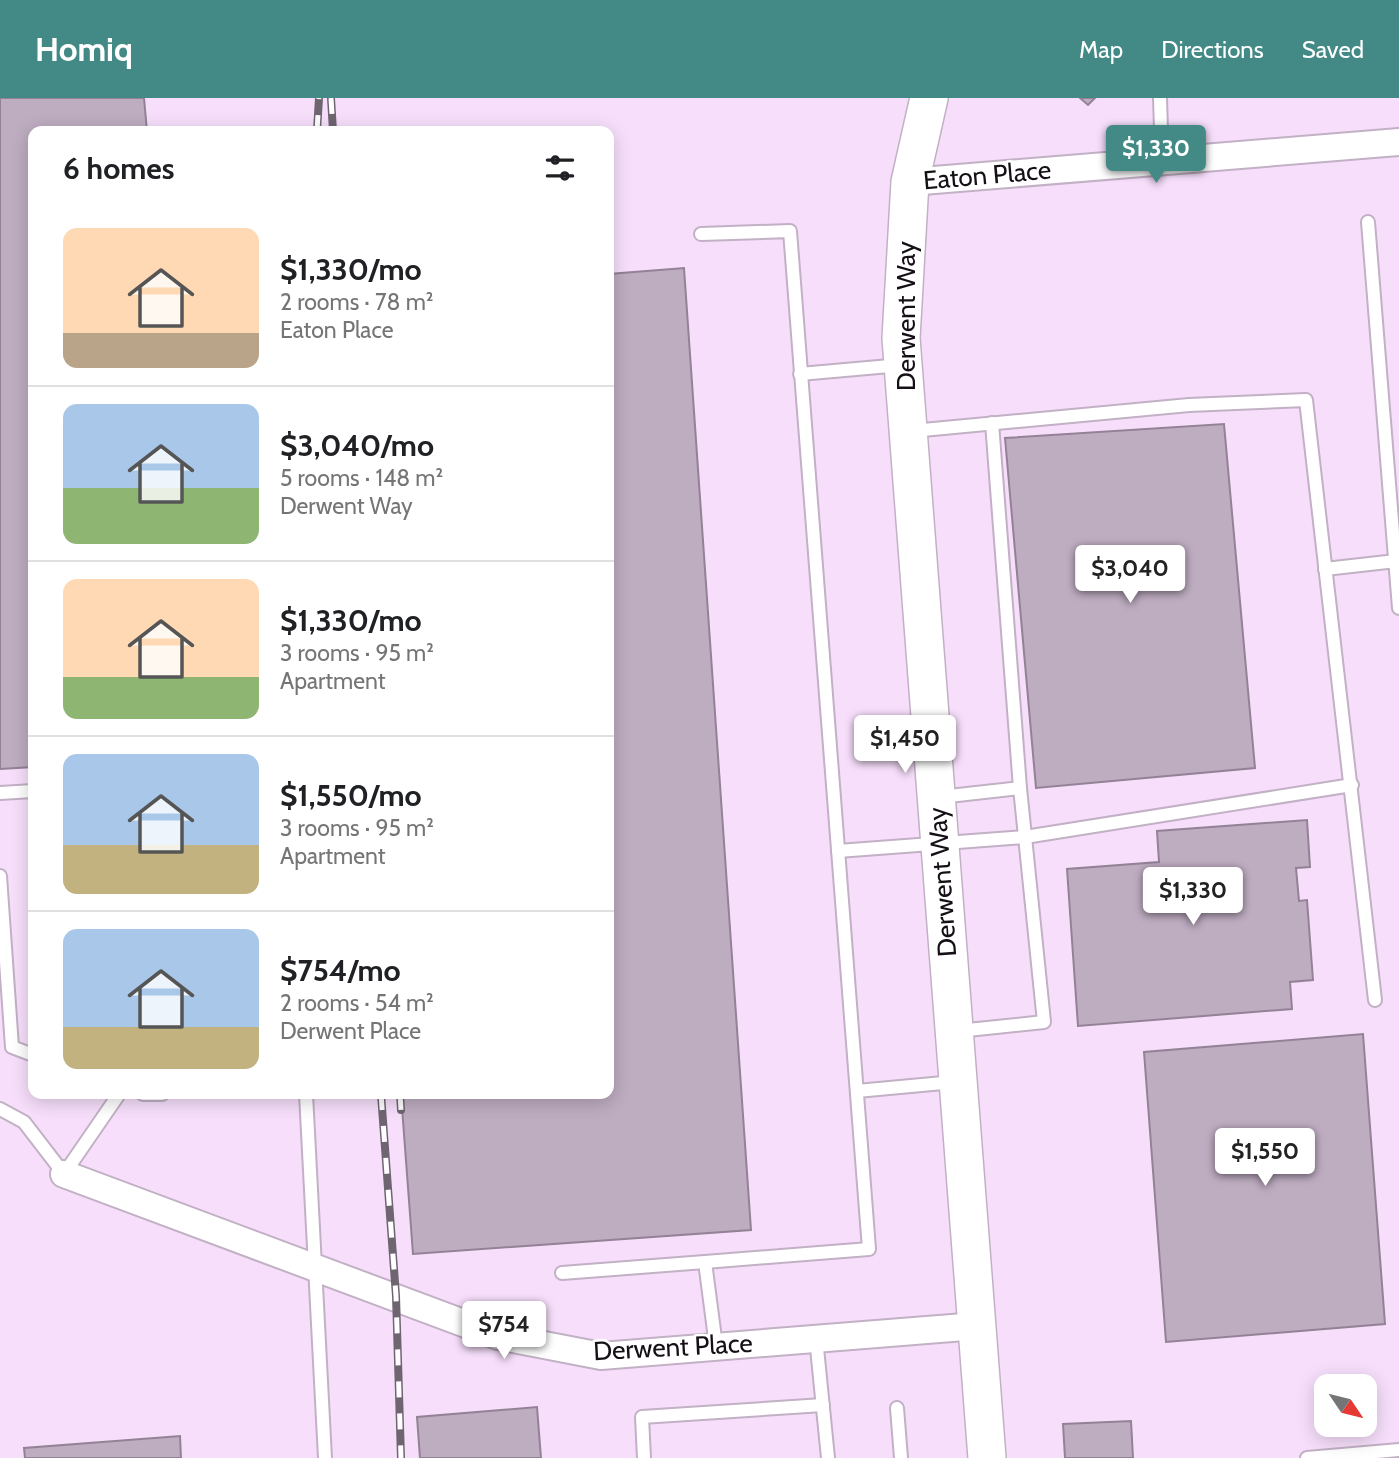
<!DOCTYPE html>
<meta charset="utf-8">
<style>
body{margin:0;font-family:Cabin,sans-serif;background:#f2f2f2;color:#202124;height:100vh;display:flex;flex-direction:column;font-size:26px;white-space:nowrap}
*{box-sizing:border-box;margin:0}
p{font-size:23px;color:#757577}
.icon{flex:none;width:38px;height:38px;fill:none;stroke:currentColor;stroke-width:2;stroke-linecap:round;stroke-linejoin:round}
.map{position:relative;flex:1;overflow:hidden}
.drawer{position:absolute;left:28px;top:28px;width:586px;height:973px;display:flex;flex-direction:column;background:#fff;border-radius:14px;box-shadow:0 4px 18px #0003}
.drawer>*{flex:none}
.needle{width:46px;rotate:125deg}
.fabs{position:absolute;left:1314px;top:1276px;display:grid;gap:14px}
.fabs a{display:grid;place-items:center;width:63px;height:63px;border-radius:14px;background:#fff;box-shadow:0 4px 18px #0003;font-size:35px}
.price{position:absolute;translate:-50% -60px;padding:0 16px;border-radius:7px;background:#fff;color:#222;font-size:23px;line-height:46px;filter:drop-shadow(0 2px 4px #0008)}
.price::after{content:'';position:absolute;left:50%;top:42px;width:21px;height:16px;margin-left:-10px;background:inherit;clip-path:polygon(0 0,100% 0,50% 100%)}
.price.active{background:#438a87;color:#fff}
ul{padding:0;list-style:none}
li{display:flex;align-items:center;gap:21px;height:175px;padding:0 35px}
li+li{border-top:2px solid #e0e0e0}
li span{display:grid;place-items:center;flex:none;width:196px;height:140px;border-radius:14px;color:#555}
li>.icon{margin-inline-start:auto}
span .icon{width:84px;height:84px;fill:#fffc;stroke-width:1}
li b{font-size:30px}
h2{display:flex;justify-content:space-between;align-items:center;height:84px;padding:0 35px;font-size:30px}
header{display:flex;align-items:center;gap:42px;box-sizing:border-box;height:98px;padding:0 35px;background:#438a87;color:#fff}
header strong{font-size:33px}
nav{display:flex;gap:38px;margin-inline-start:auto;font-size:24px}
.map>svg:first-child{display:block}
.built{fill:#f7dffb;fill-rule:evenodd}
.building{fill:#beacc1;stroke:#938296;stroke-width:2}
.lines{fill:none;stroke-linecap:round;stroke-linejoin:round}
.lane-casing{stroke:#c2b0c5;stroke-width:16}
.street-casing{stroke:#c2b0c5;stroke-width:30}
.secondary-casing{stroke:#c2b0c5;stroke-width:40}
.lane{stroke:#fff;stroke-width:12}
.street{stroke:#fff;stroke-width:26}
.secondary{stroke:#fff;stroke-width:37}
.rail-casing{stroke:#6e6570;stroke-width:8}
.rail{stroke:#fff;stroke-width:5;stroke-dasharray:16;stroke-linecap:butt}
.labels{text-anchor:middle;stroke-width:5;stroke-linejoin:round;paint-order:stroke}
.street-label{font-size:26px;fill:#150f16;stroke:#fff}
</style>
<header>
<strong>Homiq</strong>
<nav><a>Map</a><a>Directions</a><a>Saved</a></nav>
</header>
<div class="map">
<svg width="1399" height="1360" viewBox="0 0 1399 1360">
<rect width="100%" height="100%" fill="#fbecfd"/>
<!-- built -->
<path class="built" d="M0 0H1399V1360H0ZM33 33H609V996H33ZM1326 1288H1365V1326H1326Z"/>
<!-- building -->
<g class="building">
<polygon points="0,0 144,0 147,33 33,33 33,669 0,671"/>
<polygon points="1080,0 1095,0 1088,7"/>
<polygon points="684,170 751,1132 413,1156 401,996 609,996 609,176"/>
<polygon points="1224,326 1255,670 1036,690 1005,340"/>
<polygon points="1307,722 1310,769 1296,770 1299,803 1307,802 1313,882 1290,884 1292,911 1078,928 1067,771 1159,764 1157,733"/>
<polygon points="1363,936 1385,1226 1166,1244 1144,954"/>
<polygon points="537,1309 541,1360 420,1360 417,1319"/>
<polygon points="1131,1323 1133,1360 1065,1360 1063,1326"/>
<polygon points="180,1338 181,1360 25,1360 24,1350"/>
</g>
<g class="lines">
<!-- lane casing -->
<g class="lane-casing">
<g id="lane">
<polyline points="1160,0 1162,63"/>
<polyline points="1368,124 1399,510"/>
<polyline points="701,136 790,133 869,1151 705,1164 716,1248"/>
<polyline points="800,276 901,267"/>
<polyline points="912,333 1189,307 1306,302 1375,902"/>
<polyline points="1325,471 1396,463"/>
<polyline points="0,695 33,693"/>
<polyline points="940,699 1020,690"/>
<polyline points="838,753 1025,739 1352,687"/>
<polyline points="0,778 12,949 33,957"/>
<polyline points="958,933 1044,924 1020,690 992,325"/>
<polyline points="857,993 954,984"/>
<polyline points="143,996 162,996"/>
<polyline points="306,996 325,1360"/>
<polyline points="0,1011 24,1024 64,1076 119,996"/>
<polyline points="562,1175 705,1164"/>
<polyline points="816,1240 828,1360"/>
<polyline points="897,1310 901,1360"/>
<polyline points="644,1360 642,1319 823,1307"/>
<polyline points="1307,1360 1399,1352"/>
</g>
</g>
<!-- street casing -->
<g class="street-casing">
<g id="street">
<polyline points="910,84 1399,44"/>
<polyline points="64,1076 498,1238 601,1258 977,1228"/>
</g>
</g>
<!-- secondary casing -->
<g class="secondary-casing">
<polyline id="secondary" points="929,0 910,84 901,240 987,1360"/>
</g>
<!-- lane -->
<use href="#lane" class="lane"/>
<!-- street -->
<use href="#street" class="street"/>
<!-- secondary -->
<use href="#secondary" class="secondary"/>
<!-- rail casing -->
<g class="rail-casing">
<g id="rail">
<polyline points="331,0 333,33"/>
<polyline points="317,33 319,0"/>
<polyline points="381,996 396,1198 401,1360"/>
<polyline points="400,996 401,1012"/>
</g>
</g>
<!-- rail -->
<use href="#rail" class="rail"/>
</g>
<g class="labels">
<!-- street labels -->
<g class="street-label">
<text transform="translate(987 77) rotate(-5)" y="9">Eaton Place</text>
<text transform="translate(906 218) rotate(-90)" y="9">Derwent Way</text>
<text transform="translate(942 784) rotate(-94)" y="9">Derwent Way</text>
<text transform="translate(673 1249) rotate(-3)" y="9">Derwent Place</text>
</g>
</g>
</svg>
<div class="fabs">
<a><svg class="needle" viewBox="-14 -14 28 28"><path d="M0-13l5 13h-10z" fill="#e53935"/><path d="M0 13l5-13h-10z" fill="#757577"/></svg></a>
</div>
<b class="price active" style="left:1156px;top:87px">$1,330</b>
<b class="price" style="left:1130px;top:507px">$3,040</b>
<b class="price" style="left:905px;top:677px">$1,450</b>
<b class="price" style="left:1193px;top:829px">$1,330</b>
<b class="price" style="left:1265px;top:1090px">$1,550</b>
<b class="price" style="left:504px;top:1263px">$754</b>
<section class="drawer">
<h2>6 homes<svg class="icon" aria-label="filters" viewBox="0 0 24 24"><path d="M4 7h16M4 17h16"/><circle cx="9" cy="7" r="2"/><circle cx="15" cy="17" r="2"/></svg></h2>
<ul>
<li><span style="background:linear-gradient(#ffd9b3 75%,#b9a48a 0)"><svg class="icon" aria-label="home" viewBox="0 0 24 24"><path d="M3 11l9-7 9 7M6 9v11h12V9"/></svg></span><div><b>$1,330/mo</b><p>2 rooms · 78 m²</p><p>Eaton Place</p></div></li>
<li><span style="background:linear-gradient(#a9c7e8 60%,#8fb573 0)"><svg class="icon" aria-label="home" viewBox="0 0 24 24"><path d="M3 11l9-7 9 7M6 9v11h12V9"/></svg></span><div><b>$3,040/mo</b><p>5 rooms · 148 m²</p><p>Derwent Way</p></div></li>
<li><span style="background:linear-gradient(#ffd9b3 70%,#8fb573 0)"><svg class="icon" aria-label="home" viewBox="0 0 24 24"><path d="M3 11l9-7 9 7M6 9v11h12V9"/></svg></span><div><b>$1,330/mo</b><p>3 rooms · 95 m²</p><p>Apartment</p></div></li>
<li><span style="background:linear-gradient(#a9c7e8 65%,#c2b280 0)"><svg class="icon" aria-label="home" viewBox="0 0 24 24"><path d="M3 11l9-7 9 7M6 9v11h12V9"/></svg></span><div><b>$1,550/mo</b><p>3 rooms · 95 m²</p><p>Apartment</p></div></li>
<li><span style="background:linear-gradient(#a9c7e8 70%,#c2b280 0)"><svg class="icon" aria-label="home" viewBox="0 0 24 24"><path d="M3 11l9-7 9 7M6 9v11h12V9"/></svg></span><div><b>$754/mo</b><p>2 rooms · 54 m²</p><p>Derwent Place</p></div></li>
</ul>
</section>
</div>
